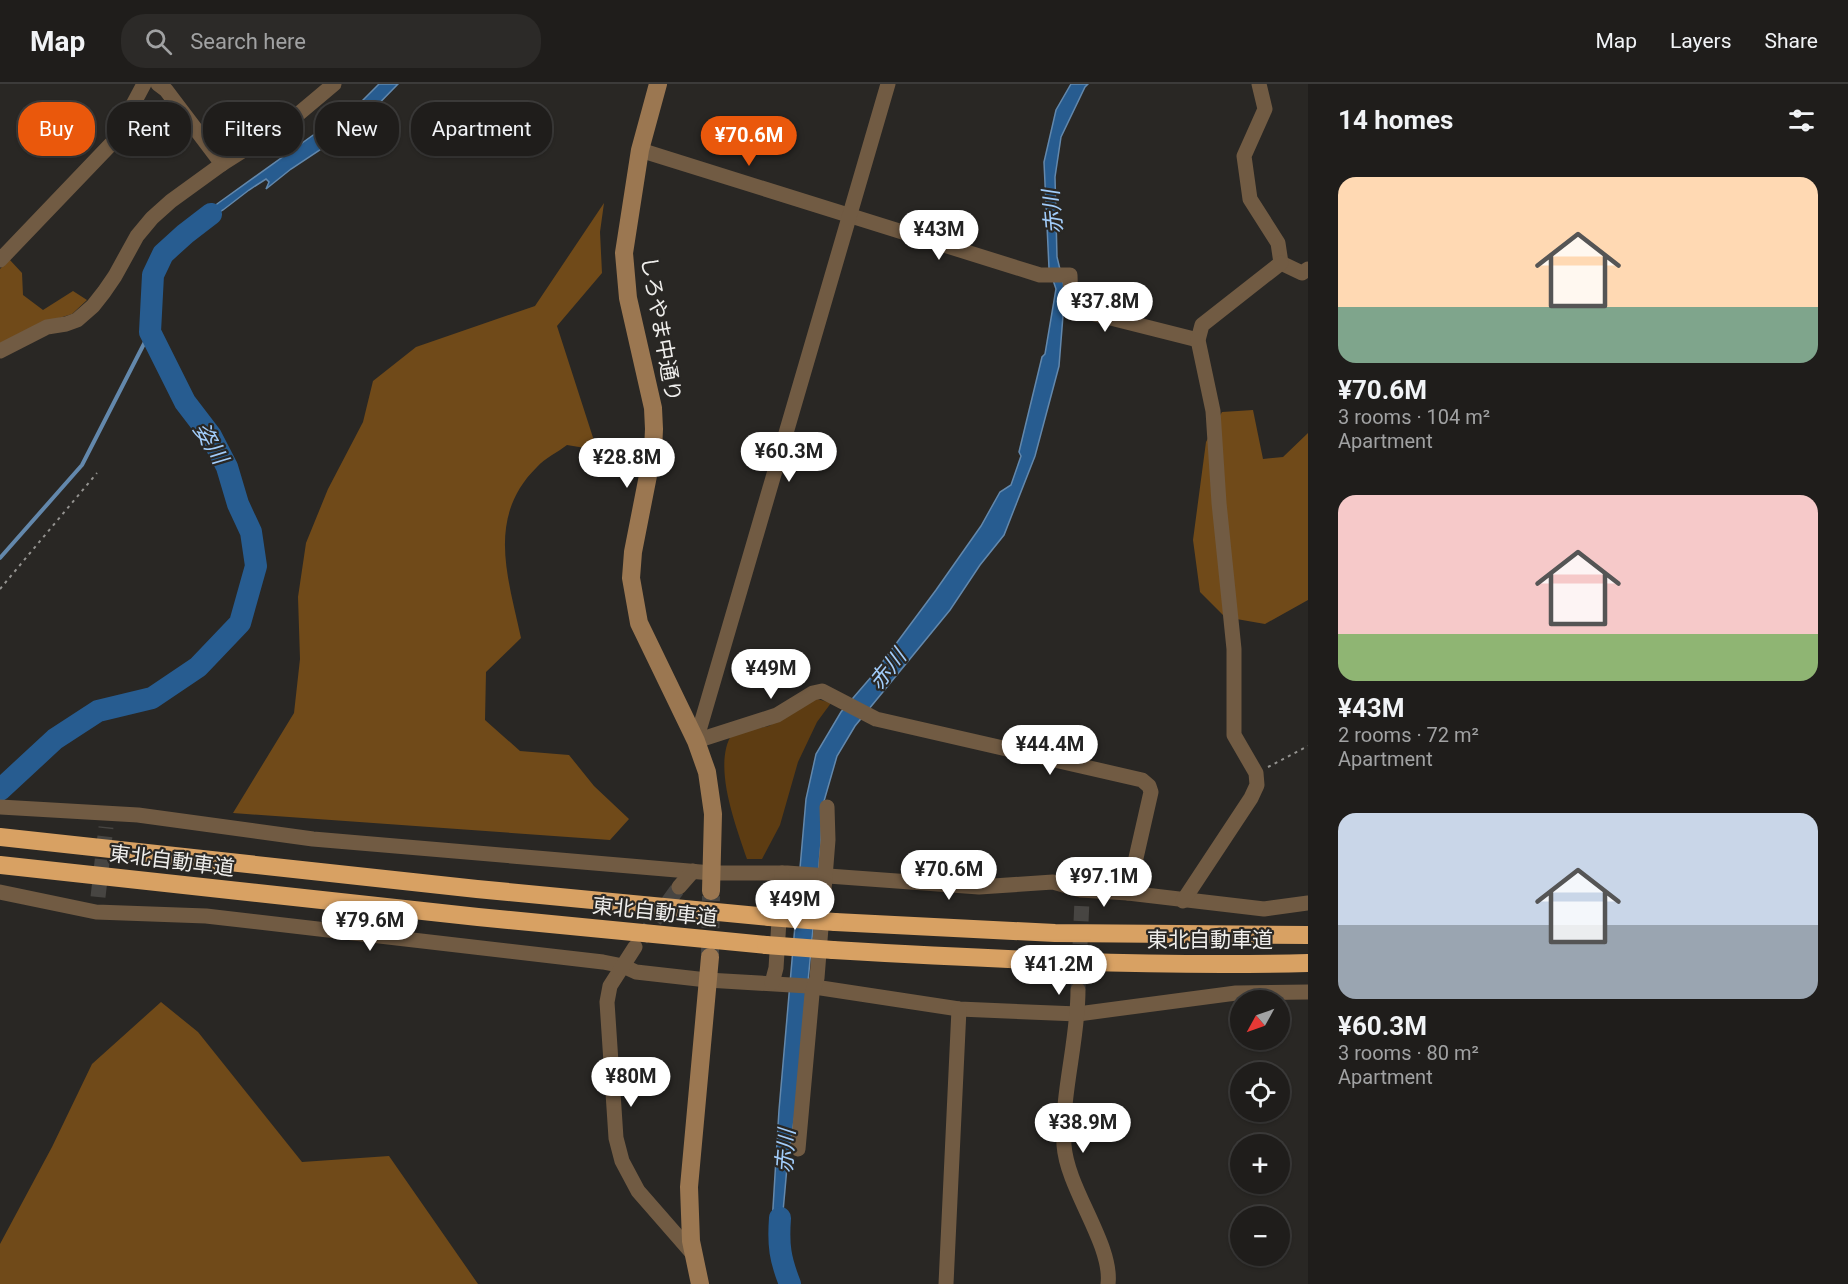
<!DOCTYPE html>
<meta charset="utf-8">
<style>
body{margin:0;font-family:Roboto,"Noto Sans JP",sans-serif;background:#2c2a28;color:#f1f3f6;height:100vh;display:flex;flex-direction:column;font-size:22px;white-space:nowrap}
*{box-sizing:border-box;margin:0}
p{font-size:20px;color:#a1a2a3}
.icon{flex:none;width:33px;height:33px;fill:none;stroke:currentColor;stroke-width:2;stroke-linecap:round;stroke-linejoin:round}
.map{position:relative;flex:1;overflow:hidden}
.sheet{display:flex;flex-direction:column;background:#1f1d1b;width:540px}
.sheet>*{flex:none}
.banner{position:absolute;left:18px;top:18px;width:570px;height:54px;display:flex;gap:12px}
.needle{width:39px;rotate:230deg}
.controls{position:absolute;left:1230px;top:906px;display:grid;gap:12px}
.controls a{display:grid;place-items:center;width:60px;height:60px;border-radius:50%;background:#1f1d1b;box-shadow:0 2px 4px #0004,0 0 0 2px #3c3b3a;font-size:30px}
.price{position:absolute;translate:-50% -51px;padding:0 14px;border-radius:21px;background:#fff;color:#222;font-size:20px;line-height:39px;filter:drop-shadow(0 2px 3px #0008)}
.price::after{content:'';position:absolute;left:50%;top:36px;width:18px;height:14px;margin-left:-9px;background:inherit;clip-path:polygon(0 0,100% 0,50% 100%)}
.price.active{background:#ea580c;color:#fff}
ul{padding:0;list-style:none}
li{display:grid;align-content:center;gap:12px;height:318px;padding:0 30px}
li span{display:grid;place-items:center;height:186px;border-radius:18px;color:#555}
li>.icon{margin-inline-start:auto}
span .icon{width:108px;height:108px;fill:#fffc;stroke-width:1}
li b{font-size:26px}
h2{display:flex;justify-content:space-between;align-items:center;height:72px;padding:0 30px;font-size:26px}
.pill{padding:0 21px;border-radius:24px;background:#1f1d1b;box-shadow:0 2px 4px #0004,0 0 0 2px #3c3b3a;font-size:21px;line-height:54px}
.pill.active{background:#ea580c;color:#fff}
header{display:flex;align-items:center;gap:36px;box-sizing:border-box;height:84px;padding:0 30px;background:#1f1d1b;border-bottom:2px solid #3c3b3a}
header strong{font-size:28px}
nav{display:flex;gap:33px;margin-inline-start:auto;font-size:21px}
.search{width:420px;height:54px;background:#2c2a28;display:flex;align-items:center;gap:15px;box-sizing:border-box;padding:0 21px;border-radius:24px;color:#a1a2a3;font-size:22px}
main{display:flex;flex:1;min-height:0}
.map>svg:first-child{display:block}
.green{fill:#5d3c12}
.forest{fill:#704a19}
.water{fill:#275c90;stroke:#6388ac;stroke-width:1.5}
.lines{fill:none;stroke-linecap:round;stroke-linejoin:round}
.stream{stroke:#6388ac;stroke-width:4}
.river{stroke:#275c90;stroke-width:22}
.street-tunnel{stroke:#474542;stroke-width:15;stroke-dasharray:15 8;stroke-linecap:butt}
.secondary-tunnel{stroke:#474542;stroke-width:18;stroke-dasharray:18 9;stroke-linecap:butt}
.path{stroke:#949390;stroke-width:2;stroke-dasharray:3 4.5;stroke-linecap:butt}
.street{stroke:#715b43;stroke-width:15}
.secondary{stroke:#9b7751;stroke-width:18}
.highway{stroke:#d8a163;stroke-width:18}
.highway-bridge{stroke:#d8a163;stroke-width:18}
.labels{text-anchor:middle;stroke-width:4.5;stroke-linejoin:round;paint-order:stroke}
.street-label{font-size:21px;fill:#efeeec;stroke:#292724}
.water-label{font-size:22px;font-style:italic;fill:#a2cdfb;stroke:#292724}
</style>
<header>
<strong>Map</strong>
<div class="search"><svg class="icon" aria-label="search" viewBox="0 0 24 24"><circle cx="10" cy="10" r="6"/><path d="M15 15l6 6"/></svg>Search here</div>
<nav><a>Map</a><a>Layers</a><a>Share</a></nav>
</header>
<main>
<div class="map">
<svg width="1308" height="1200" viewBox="0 0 1308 1200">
<rect width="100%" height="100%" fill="#292724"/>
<!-- green -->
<path class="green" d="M814 614 831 619 817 638 798 678 780 741 762 775H747C736 742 712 681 732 650L769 642Z"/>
<!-- forest -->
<g class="forest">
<path d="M604 119 600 148 602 189 557 242 597 366 567 361C558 368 545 374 537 383 486 433 508 493 521 554L486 588 485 636 520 667 569 671 594 702 629 735 610 756 233 729 294 629 300 575 298 513 306 459 328 405 363 338 373 297 416 263 535 222Z"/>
<polygon points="9,175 22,189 23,211 43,226 73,207 87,216 72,230 43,239 0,261 0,185"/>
<polygon points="1253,326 1263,375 1283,373 1308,349 1308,516 1265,540 1225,533 1200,508 1193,456 1206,358 1222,328"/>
<polygon points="161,918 198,948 302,1078 389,1072 478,1200 0,1200 0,1160 52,1063 92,980"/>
</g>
<!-- water -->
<g class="water">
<polygon points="379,0 398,0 359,40 291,85 266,105 269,98 266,95 249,106 223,126 178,153 217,120 316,49 353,18 361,18"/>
<polygon points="1071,0 1088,0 1085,3 1061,53 1055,93 1057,173 1065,206 1059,282 1035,372 1004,451 980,481 950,526 855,642 837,672 822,724 821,759 796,1026 788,1072 779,1172 772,1140 779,1026 806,715 816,670 841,628 872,592 936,506 981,442 1000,408 1011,401 1021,372 1019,368 1042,273 1045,270 1056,205 1049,184 1044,78 1056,26"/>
</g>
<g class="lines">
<!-- stream -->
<polyline class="stream" points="0,474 82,381 150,248"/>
<!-- river -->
<g class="river">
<polyline points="0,706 55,655 98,627 152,614 198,583 240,539 256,482 251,448 238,420 227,383 211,352 185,318 150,248 153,191 163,170 185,150 211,130"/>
<path d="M780 1134C778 1161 780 1175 790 1200"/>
</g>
<!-- street-tunnel -->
<g class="street-tunnel">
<polyline points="98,813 106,743"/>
<polyline points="641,855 679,803"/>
<polyline points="1078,906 1082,816"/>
</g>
<!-- secondary-tunnel -->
<polyline class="secondary-tunnel" points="710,871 711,812"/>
<!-- path -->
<g class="path">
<polyline points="0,505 97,389"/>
<polyline points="1268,683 1308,662"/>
</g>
<!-- street -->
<g class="street">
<polyline points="158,0 166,6 222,80"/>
<polyline points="1259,0 1265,25 1244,72 1250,115 1278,159 1281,179"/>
<polyline points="640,66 1040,191 1070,191 1071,224 1198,256"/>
<polyline points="0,176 113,58 144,0"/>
<polyline points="1281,179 1302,189 1308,185"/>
<polyline points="0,267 47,243 66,240 77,236 93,222 104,208 115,192 137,152 152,134 171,117 222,80 290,37 334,0"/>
<polyline points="696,657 888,0"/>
<polyline points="696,657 777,631 813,609 822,607 876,635 1142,696 1149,702 1151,708 1128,809"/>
<polyline points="0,723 138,731 313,755 712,789 787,789 979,803 1053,798 1081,806 1128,809 1264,825 1308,819"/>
<polyline points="679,803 693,787"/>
<polyline points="0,808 96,828 206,832 603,878 623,882 636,888 707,896 808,902 959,925 1078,930 1236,909 1308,908"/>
<polyline points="1183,817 1251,714 1257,701 1256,689 1234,651 1234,565 1219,419 1213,327 1198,256 1202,241 1281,179"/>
<polyline points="635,863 610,902 607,918 616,1054 622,1077 638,1107 693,1170"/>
<polyline points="772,899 776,884 782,789"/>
<path d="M1078 906C1078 958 1061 1009 1064 1061 1067 1105 1113 1161 1108 1200"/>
<polyline points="798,1065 812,910 817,894 828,756 827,723"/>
<polyline points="946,1200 959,925"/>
</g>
<!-- secondary -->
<g class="secondary">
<polyline points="658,0 640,66 624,169 628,214 653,324 654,345 653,366 633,468 631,494 639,539 696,657 707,688 713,730 711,807"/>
<polyline points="700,1200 691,1157 689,1103 710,873"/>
</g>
<!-- highway -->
<g class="highway">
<polyline points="0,753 477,805 769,833"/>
<polyline points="0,781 478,833 766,861"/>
<polyline points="835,838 1055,849 1308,851"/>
<path d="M833 866C991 875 1150 883 1308 879"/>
</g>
<!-- highway-bridge -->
<g class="highway-bridge">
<polyline points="769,833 835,838"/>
<polyline points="766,861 833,866"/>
</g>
</g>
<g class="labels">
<!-- street labels -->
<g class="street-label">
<text transform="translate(661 245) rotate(80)" y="7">しろやま中通り</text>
<text transform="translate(172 777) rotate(7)" y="7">東北自動車道</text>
<text transform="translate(655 828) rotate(6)" y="7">東北自動車道</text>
<text x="1210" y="863">東北自動車道</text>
</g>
<!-- water labels -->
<g class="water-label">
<text transform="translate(1052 128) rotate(-95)" y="8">赤川</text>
<text transform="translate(211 359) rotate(59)" y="8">姿川</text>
<text transform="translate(887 585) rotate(-51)" y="8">赤川</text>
<text transform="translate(785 1067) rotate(-86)" y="8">赤川</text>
</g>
</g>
</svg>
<div class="controls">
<a><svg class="needle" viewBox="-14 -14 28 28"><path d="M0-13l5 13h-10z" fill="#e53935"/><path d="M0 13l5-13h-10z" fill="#a1a2a3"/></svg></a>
<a><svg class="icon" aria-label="locate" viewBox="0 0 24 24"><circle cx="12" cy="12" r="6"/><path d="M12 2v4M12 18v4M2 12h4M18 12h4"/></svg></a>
<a>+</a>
<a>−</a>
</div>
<b class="price active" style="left:749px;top:83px">¥70.6M</b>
<b class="price" style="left:939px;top:177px">¥43M</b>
<b class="price" style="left:1105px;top:249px">¥37.8M</b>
<b class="price" style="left:789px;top:399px">¥60.3M</b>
<b class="price" style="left:627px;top:405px">¥28.8M</b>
<b class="price" style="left:771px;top:616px">¥49M</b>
<b class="price" style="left:1050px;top:692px">¥44.4M</b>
<b class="price" style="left:949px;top:817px">¥70.6M</b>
<b class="price" style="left:1104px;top:824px">¥97.1M</b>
<b class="price" style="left:795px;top:847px">¥49M</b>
<b class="price" style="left:370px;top:868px">¥79.6M</b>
<b class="price" style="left:1059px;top:912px">¥41.2M</b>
<b class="price" style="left:631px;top:1024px">¥80M</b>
<b class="price" style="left:1083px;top:1070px">¥38.9M</b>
<div class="banner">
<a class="pill active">Buy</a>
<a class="pill">Rent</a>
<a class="pill">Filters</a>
<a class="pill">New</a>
<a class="pill">Apartment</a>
</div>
</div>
<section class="sheet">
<h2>14 homes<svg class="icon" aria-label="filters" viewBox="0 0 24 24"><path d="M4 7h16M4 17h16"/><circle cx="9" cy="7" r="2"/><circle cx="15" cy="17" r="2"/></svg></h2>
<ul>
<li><span style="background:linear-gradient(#ffd9b3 70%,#7fa58c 0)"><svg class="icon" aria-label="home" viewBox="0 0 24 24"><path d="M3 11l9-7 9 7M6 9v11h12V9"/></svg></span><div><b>¥70.6M</b><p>3 rooms · 104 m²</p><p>Apartment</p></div></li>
<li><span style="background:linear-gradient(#f6c9c9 75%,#8fb573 0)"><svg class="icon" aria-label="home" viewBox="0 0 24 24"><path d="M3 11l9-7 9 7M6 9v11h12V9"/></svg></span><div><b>¥43M</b><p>2 rooms · 72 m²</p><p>Apartment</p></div></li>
<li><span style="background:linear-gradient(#c9d6e8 60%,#9aa5b1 0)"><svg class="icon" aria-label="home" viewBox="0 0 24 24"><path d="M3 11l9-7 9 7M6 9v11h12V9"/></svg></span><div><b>¥60.3M</b><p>3 rooms · 80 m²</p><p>Apartment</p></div></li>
</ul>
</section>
</main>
